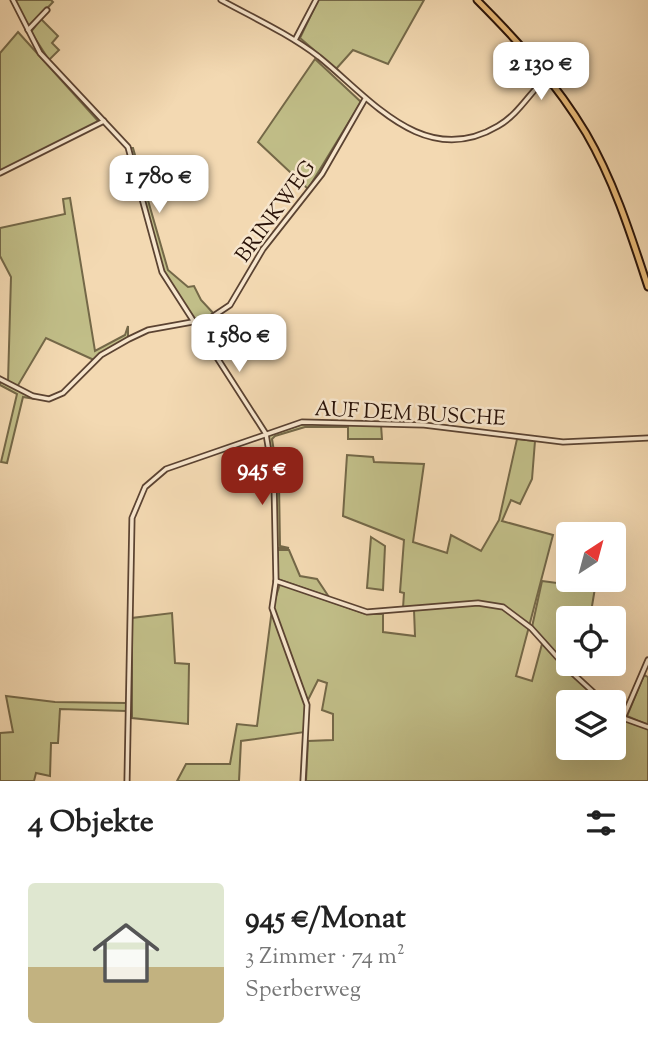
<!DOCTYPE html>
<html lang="de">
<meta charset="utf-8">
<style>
body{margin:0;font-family:"Sorts Mill Goudy",serif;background:#f6f6f6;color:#222;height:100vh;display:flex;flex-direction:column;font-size:26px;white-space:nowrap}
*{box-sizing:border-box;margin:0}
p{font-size:23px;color:#767676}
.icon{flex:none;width:38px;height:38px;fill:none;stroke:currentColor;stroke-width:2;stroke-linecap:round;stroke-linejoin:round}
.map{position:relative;height:781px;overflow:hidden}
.side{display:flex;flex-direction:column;background:#fff;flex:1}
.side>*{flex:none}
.needle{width:46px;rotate:36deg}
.fabs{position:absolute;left:556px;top:522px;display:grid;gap:14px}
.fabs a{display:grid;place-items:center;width:70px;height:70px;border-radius:7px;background:#fff;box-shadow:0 7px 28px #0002;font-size:35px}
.price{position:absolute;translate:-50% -60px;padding:0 16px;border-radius:14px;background:#fff;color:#222;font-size:23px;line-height:46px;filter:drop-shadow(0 2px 4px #0008)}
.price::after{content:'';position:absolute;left:50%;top:42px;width:21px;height:16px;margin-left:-10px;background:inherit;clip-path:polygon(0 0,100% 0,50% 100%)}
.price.selected{background:#8f2418;color:#fff}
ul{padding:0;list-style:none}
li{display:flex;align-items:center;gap:21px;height:175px;padding:0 28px}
li span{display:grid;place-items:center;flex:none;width:196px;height:140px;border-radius:7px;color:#555}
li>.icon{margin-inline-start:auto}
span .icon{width:84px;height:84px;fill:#fffc;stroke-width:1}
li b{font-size:30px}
h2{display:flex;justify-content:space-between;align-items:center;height:84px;padding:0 28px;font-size:30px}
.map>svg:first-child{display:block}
.green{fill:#c1be88;stroke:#746848;stroke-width:2}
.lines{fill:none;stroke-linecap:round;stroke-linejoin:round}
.minor-casing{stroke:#5b4332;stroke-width:7}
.major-casing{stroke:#281107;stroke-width:9}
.minor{stroke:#f7e6cd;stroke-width:3.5}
.major{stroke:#eabc79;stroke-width:5}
.labels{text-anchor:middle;stroke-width:5;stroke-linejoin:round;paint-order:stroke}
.street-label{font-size:21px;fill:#281107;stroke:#f7e6cd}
</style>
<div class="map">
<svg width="648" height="781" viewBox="0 0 648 781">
<rect width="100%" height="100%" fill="#f3d9b2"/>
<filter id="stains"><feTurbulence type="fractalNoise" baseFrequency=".00286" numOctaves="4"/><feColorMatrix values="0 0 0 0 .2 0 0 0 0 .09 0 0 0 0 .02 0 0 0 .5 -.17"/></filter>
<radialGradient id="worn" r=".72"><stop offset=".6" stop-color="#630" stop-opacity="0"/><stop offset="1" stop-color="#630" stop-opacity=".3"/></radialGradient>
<!-- green -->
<g class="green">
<polygon points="14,0 51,0 53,2 29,28"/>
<polygon points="318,0 424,0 388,64 353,50 336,69 300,38"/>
<polygon points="41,19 58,36 52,43 59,50 49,60 31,32"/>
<polygon points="18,32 99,122 0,172 0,53"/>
<polygon points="315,59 361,102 308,189 258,142"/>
<polygon points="129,148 133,148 168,270 188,287 194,286 201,300 214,314 195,322 162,271"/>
<polygon points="70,198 95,351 125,335 128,326 128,338 94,360 46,338 17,387 8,382 11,277 0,256 0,228 65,214 63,199"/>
<polygon points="0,381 35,399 23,397 7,463 1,462 17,394 0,385"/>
<polygon points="303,424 381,425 382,439 348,439 348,427 305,427 275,436 272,439 279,483 280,546 289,548 277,548 275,483 267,436"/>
<polygon points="517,439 535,441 532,479 520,504 511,500 502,521 553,535 516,676 532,681 542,644 600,702 569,702 569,747 614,747 614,714 621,720 616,737 623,720 648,729 648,781 306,781 308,741 333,740 333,714 322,710 327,683 318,680 305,706 305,732 241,741 239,781 177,781 186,764 230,764 237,724 257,726 272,609 280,584 366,614 383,614 383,632 415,636 414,610 441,607 403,608 404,593 400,592 404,540 343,516 347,455 373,457 374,462 424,464 413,542 447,553 451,535 481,551 499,520"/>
<polygon points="371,537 385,546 383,590 367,588"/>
<polygon points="277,550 289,550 300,576 317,579 329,597 277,579"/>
<polygon points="542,581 595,588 590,618 569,618 567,666 532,627"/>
<polygon points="172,613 175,663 189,664 188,724 132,718 132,618"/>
<polygon points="644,675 648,677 648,725 627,716"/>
<polygon points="6,696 55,702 126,703 126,711 60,709 58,743 51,743 50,776 36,773 34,781 0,781 0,733 13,732"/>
</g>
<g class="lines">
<!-- minor casing -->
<g class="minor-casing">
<g id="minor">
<polyline points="13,0 40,53 128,147 162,272 266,434 274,482 276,581 272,608 307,705 303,781"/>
<path d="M221 0C254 18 289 34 319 57 370 98 424 170 498 126 519 114 530 92 547 77"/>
<polyline points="28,30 47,10"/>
<polyline points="295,40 316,0"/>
<polyline points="0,173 104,121"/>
<polyline points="0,379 33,396 49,399 63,393 101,355 129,339 148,330 209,319 230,305 263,249 322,174 365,99"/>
<polyline points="276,581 367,612 478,603 503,607 531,628 567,668 604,702"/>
<polyline points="614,711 623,718 648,727"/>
<polyline points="623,718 648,660"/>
<polyline points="127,781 132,518 145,487 166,469 302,422 424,425 563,442 648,438"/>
</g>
</g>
<!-- major casing -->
<g class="major-casing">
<path id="major" d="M477 0C518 41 556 83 586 133 614 181 631 235 648 287"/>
</g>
<!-- minor -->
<use href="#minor" class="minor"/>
<!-- major -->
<use href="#major" class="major"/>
</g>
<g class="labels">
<!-- street labels -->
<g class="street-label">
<text transform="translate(275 211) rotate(-54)" y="7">BRINKWEG</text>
<text transform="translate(410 413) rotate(3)" y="7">AUF DEM BUSCHE</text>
</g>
</g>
<rect width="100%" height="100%" filter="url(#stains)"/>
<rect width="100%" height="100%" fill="url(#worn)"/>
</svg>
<div class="fabs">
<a><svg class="needle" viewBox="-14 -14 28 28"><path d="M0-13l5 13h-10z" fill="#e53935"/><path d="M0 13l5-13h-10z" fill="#767676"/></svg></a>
<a><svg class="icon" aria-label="locate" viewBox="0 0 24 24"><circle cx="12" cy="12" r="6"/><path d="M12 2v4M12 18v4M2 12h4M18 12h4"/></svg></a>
<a><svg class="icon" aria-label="layers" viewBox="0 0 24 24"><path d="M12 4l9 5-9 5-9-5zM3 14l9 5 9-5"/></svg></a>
</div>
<b class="price" style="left:541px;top:102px">2 130 €</b>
<b class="price" style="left:159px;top:215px">1 780 €</b>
<b class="price" style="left:239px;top:374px">1 580 €</b>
<b class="price selected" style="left:262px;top:507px">945 €</b>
</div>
<section class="side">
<h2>4 Objekte<svg class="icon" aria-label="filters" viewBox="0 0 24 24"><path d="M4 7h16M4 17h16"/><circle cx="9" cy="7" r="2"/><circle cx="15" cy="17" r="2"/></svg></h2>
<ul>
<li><span style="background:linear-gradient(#dfe7d0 60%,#c2b280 0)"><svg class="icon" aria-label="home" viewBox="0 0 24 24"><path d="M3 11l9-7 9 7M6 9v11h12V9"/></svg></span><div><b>945 €/Monat</b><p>3 Zimmer · 74 m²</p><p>Sperberweg</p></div></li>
</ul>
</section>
